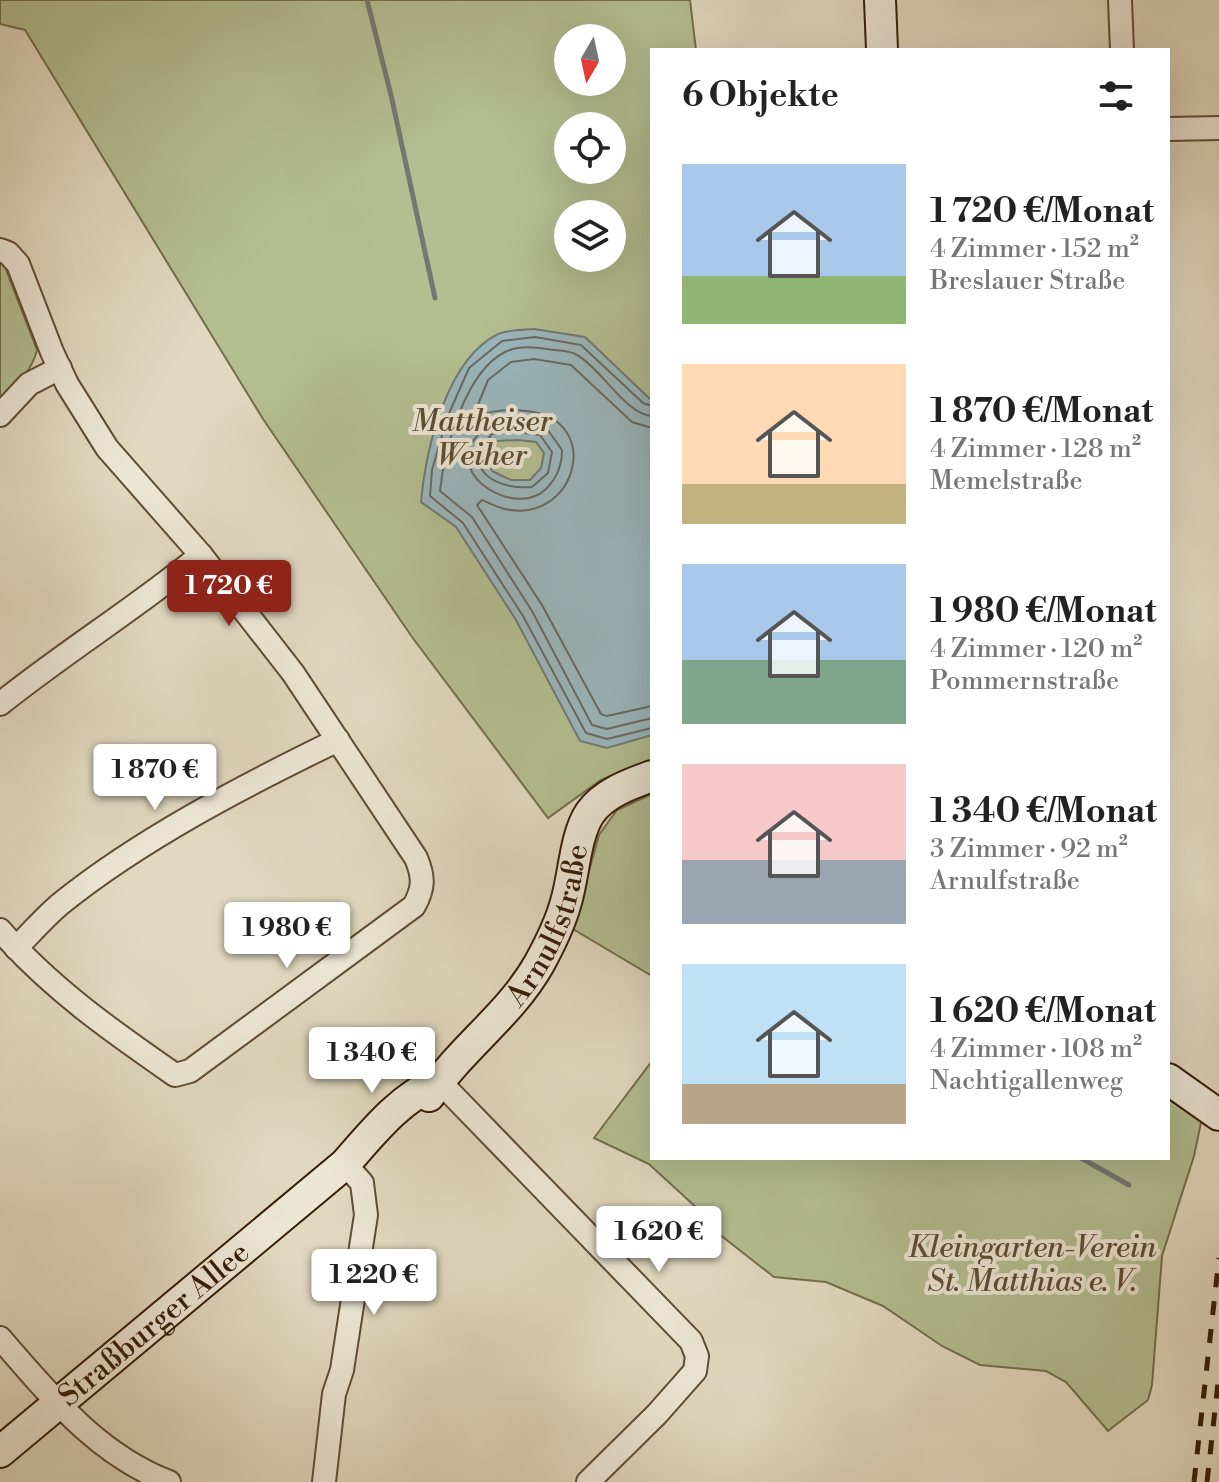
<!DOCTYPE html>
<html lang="de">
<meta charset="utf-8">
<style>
body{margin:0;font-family:"Libre Bodoni",serif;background:#f6f6f6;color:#222;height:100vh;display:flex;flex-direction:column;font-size:30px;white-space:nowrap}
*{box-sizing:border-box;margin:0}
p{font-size:26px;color:#767676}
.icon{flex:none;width:44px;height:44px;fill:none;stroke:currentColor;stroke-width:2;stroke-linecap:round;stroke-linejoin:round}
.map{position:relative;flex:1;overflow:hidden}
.drawer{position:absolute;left:650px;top:48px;width:520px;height:1112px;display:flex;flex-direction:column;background:#fff;border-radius:0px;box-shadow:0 8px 32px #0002}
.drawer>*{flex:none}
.needle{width:52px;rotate:189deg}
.fabs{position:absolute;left:554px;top:24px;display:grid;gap:16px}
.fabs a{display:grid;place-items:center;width:72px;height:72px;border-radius:50%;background:#fff;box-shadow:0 8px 32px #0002;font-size:40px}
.price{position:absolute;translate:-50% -68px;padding:0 18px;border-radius:8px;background:#fff;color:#222;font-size:26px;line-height:52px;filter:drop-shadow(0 2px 4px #0008)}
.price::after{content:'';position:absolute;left:50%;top:48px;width:24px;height:18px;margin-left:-12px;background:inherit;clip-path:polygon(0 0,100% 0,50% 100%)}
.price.current{background:#8f2418;color:#fff}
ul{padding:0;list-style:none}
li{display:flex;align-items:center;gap:24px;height:200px;padding:0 32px}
li span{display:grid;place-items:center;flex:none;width:224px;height:160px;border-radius:0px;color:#555}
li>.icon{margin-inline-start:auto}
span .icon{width:96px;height:96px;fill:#fffc;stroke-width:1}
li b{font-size:34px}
h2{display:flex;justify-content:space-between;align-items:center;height:96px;padding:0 32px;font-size:34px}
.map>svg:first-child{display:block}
.green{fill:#b3be91;stroke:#756d4c;stroke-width:2;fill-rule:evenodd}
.water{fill:#9ab7bd;stroke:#727974;stroke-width:2;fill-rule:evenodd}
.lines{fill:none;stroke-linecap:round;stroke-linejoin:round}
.shore{stroke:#686a62;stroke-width:2}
.stream{stroke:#727974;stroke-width:5}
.street-casing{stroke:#624b34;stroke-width:26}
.secondary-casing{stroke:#371c06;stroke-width:34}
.street{stroke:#ece6d5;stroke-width:22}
.secondary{stroke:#ece6d5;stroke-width:30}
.rail{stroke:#371c06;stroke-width:5;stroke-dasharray:14 14;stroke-linecap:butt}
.labels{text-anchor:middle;stroke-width:8;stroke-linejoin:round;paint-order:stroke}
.park-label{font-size:30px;font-style:italic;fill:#5c4d30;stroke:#ece6d5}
.street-label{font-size:30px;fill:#371c06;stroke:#ece6d5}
</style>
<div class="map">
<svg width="1219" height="1482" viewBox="0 0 1219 1482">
<rect width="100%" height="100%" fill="#e1d8bf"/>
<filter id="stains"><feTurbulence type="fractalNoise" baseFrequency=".0025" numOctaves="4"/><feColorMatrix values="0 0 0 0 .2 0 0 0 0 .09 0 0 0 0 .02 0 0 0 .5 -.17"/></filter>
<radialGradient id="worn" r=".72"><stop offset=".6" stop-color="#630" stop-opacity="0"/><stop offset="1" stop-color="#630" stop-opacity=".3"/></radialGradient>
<!-- green -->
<g class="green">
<path d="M0 0H690L696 50H652V760L601 780 548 818 412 637 263 419 25 30 0 24ZM568 38H612V82H568ZM568 126H612V170H568ZM568 214H612V258H568Z"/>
<path d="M0 262 5 267 37 350C32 371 16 386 0 400Z"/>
<polygon points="652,794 652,976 573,929 599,835 617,810"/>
<polygon points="652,1061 652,1158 1168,1158 1168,1093 1202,1118 1194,1156 1162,1256 1152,1385 1148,1400 1108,1431 1066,1382 1046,1371 980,1365 942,1346 883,1306 826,1282 774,1277 719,1234 699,1210 649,1164 594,1138"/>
</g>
<!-- water -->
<path class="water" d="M534 329 585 337 652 401V735L607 748 580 741 516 620 456 527 421 502C426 449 446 360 498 334 508 330 524 330 534 329ZM518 440 536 442 544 453 541 468 530 480H511L492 471 486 455 496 441Z"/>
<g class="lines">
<!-- shore -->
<g class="shore">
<polyline points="652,406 643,403 581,345 535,337 502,341 469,368 447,418 432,470 430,496 463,523 523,616 586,733 607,739 652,728"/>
<path d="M652 416C625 414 601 368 577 355 570 350 556 351 547 349 535 347 517 346 505 352 465 372 444 450 440 491L472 517 532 611 592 725 607 729 652 718"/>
<path d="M518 422 545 426 562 450C562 466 557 478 546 489 517 518 447 477 474 440 479 433 484 426 493 423 500 421 510 422 518 422Z"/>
<path d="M652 428 632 422 571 365 534 359 511 362 488 380 475 412 478 416C493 410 511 409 527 411 605 419 576 525 505 509 497 507 489 503 482 500L477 505 542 605 601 714 607 716 652 706"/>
<path d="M518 432 540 435 552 452 548 473 532 487C497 490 459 470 492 434Z"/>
</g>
<!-- stream -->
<g class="stream">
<polyline points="367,0 391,95 435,298"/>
<polyline points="1081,1158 1129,1185"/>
</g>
<!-- street casing -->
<g class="street-casing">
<g id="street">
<polyline points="1120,0 1122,50"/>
<polyline points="1168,129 1219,128"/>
<path d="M0 250 8 253 18 264 52 352 67 384 107 448 201 555 293 673 416 858C424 877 424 888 414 906L190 1071 175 1075C113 1032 50 988 0 930"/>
<polyline points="0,415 29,384 60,368"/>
<path d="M0 704C65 652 136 608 201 555"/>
<path d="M16 948C30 934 44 918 59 905 139 840 245 785 338 740"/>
<polyline points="439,1081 691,1341 697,1356 695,1371 657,1414 588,1482"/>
<path d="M0 1338C50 1395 96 1454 169 1482"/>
<polyline points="324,1482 334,1394 342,1370 366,1215 362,1183 345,1164"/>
</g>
</g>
<!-- secondary casing -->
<g class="secondary-casing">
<g id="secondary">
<polyline points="880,0 882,50"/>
<polyline points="1168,1079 1219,1115"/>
<path id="s1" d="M429 1096C461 1048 510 1015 539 964 550 944 560 924 566 902 574 876 575 835 590 813 604 793 630 784 652 776"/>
<path id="s2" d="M0 1452 345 1164C374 1131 399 1099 439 1081"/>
</g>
</g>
<!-- street -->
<use href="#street" class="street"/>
<!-- secondary -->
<use href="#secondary" class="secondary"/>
<!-- rail -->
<g class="rail">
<polyline points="1194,1482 1219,1258"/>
<polyline points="1207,1482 1219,1374"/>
</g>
</g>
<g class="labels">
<!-- park labels -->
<g class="park-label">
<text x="482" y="431">Mattheiser<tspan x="482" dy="34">Weiher</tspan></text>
<text x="1032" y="1257">Kleingarten-Verein<tspan x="1032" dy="34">St. Matthias e. V.</tspan></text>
</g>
<!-- street labels -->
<g class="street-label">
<text dy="10" stroke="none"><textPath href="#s1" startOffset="212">Arnulfstraße</textPath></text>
<text dy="10" stroke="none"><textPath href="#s2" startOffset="200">Straßburger Allee</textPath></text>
</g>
</g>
<rect width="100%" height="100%" filter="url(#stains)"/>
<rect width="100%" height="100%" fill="url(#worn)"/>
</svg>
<div class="fabs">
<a><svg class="needle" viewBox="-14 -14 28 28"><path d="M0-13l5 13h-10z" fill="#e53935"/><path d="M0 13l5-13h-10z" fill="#767676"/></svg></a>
<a><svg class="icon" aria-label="locate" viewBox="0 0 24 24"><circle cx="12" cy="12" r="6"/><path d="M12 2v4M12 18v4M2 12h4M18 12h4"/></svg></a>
<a><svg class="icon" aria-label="layers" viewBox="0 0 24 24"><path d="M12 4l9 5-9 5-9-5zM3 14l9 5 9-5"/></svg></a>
</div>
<b class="price current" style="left:229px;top:628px">1 720 €</b>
<b class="price" style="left:155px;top:812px">1 870 €</b>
<b class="price" style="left:287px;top:970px">1 980 €</b>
<b class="price" style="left:372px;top:1095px">1 340 €</b>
<b class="price" style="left:659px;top:1274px">1 620 €</b>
<b class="price" style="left:374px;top:1317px">1 220 €</b>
<section class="drawer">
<h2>6 Objekte<svg class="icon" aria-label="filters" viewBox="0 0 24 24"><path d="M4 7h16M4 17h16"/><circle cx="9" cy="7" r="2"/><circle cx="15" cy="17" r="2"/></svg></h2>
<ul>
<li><span style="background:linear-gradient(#a9c7e8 70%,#8fb573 0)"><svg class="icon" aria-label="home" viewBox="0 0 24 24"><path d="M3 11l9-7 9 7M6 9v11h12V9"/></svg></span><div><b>1 720 €/Monat</b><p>4 Zimmer · 152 m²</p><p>Breslauer Straße</p></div></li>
<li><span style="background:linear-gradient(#ffd9b3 75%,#c2b280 0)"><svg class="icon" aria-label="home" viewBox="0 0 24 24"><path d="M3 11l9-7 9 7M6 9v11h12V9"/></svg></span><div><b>1 870 €/Monat</b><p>4 Zimmer · 128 m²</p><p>Memelstraße</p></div></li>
<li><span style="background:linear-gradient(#a9c7e8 60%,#7fa58c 0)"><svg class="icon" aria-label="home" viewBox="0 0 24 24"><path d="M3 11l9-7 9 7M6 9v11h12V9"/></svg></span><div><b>1 980 €/Monat</b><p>4 Zimmer · 120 m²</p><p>Pommernstraße</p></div></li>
<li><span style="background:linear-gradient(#f6c9c9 60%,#9aa5b1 0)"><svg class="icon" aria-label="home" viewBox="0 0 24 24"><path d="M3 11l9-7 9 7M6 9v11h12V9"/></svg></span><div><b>1 340 €/Monat</b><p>3 Zimmer · 92 m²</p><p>Arnulfstraße</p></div></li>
<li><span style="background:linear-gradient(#bfe0f5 75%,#b9a48a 0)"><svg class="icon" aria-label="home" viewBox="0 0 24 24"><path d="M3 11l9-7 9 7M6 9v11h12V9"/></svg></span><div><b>1 620 €/Monat</b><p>4 Zimmer · 108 m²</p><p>Nachtigallenweg</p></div></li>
</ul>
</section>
</div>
